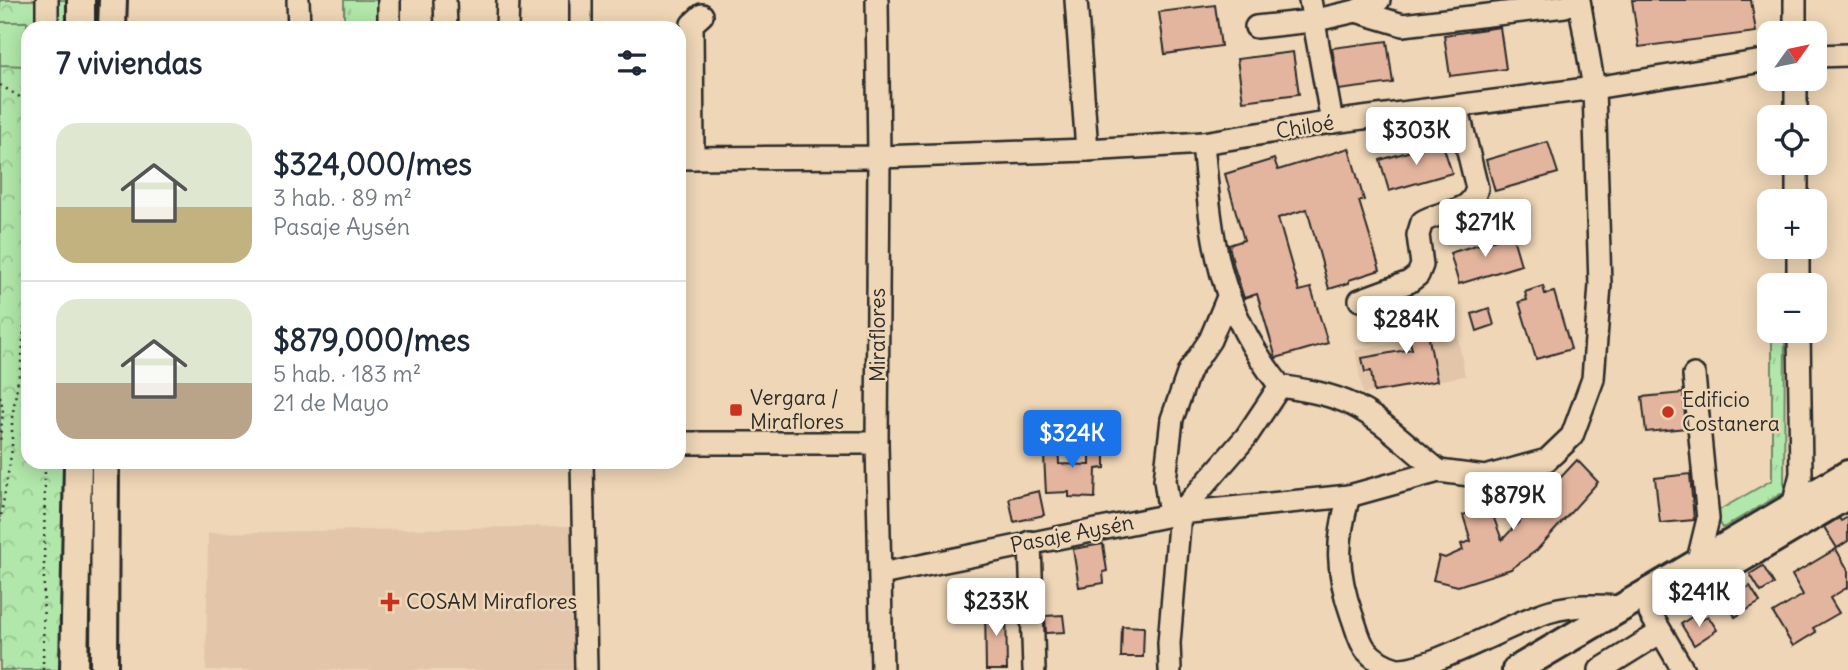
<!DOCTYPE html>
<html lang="es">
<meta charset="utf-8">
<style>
body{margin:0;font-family:Delius,sans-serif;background:#f2f2f3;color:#1f2937;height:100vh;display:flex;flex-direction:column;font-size:26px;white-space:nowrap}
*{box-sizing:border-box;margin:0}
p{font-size:23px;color:#747a83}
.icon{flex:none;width:38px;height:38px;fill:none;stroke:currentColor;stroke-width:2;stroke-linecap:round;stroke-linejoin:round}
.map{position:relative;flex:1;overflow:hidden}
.panel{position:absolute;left:21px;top:21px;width:665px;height:448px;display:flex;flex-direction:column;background:#fff;border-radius:21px;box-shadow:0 4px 18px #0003}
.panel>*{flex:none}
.needle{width:46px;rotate:57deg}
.fabs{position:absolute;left:1757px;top:21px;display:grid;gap:14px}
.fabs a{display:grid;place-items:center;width:70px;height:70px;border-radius:14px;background:#fff;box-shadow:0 4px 18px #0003;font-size:35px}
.price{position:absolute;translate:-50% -60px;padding:0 16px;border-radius:7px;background:#fff;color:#222;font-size:23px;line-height:46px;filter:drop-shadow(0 2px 4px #0008)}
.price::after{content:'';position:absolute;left:50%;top:42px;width:21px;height:16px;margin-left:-10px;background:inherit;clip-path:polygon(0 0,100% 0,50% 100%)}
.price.on{background:#1a73e8;color:#fff}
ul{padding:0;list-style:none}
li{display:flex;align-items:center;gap:21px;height:175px;padding:0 35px}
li+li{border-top:2px solid #e0e1e3}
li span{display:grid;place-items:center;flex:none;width:196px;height:140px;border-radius:21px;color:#555}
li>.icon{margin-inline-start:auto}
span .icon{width:84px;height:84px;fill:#fffc;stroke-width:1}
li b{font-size:30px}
h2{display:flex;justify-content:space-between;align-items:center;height:84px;padding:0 35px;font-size:30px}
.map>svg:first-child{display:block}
.built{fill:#e3c6aa}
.grass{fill:url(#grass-tufts);stroke:#6e896a;stroke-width:2}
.park{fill:url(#park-crowns);stroke:#6e896a;stroke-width:2}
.pitch{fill:#b1e7aa;stroke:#6e896a;stroke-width:2}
.building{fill:#e4b59e;stroke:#2b2b2b;stroke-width:2}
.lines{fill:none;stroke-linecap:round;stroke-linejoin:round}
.minor-casing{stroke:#2b2b2b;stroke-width:26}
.major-casing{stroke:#2b2b2b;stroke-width:32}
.path{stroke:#2b2b2b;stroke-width:2.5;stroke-dasharray:2 5;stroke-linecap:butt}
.minor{stroke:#eed6b6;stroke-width:21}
.major{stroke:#eed6b6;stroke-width:26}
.poi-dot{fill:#c8321e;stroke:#eed6b6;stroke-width:2.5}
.labels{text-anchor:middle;stroke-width:5;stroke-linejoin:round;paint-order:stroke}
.street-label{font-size:21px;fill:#2b2b2b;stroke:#eed6b6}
.poi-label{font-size:21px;fill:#2b2b2b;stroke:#eed6b6;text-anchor:start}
</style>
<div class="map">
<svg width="1848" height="670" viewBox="0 0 1848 670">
<defs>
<pattern id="grass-tufts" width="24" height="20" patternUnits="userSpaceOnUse" patternTransform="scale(1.75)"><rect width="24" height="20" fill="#b1e7aa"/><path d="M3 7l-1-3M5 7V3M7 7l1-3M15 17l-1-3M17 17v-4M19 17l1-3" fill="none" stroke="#98c692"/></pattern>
<pattern id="park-crowns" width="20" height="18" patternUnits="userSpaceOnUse" patternTransform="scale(1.75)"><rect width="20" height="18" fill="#b1e7aa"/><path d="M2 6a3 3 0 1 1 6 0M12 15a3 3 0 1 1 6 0" fill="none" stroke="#98c692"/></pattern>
</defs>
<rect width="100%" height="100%" fill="#eed6b6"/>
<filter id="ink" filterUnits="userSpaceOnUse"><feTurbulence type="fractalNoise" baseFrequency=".0143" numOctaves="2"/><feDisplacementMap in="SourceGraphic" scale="14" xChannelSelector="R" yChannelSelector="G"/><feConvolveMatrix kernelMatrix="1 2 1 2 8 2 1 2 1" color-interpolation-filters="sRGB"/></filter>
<g filter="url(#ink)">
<!-- built -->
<g class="built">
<polygon points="1457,332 1465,376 1363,394 1355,350"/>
<polygon points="571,526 573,670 206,670 208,533"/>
</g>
<!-- grass -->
<g class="grass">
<rect x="344" y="0" width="37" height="28"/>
<polygon points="1772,331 1785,331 1784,492 1723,528 1714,513 1772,480"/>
</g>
<!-- park -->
<polygon class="park" points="0,0 69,0 69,28 28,28 28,462 65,462 63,670 0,670"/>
<!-- pitch -->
<polygon class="pitch" points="0,22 27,22 27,66 0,65"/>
<!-- building -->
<g class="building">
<polygon points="1632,0 1751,0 1756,32 1639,47"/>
<polygon points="1215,5 1221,46 1165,54 1159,12"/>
<polygon points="1500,27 1506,69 1450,76 1444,35"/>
<polygon points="1387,41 1393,83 1339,90 1332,48"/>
<polygon points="1293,52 1299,94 1243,101 1237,59"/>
<polygon points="1442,142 1452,173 1389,191 1380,160"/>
<polygon points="1548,142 1558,173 1495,191 1486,160"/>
<polygon points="1349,148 1364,200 1359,201 1380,270 1349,280 1349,283 1329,289 1307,209 1278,218 1299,291 1311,288 1328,343 1276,358 1257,294 1244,298 1234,267 1229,245 1244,240 1225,174 1274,159 1278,170"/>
<polygon points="1512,234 1521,265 1459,284 1450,253"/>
<polygon points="1543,286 1545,294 1554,292 1571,349 1536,359 1519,302 1527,300 1525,292"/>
<polygon points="1425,302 1431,327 1427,328 1437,381 1374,392 1371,371 1365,372 1362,358 1412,349 1401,308"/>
<polygon points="1489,308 1494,325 1477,331 1472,314"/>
<polygon points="1683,393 1686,428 1646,432 1642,397"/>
<polygon points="1058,436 1059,464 1090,465 1090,439 1105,439 1105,468 1096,469 1095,498 1069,497 1069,492 1046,493 1043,437"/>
<polygon points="1577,460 1598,482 1537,550 1511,569 1458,586 1433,580 1439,556 1445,558 1463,550 1461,544 1471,541 1463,515 1489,505 1502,540"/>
<polygon points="1690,474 1694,520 1660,523 1655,478"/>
<polygon points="1039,491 1044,515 1014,522 1009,498"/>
<polygon points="1848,517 1848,541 1837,548 1824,527 1839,518 1841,521"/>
<polygon points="1103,544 1107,571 1103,572 1104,583 1079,587 1073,549"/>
<polygon points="1836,549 1848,570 1848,587 1830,598 1839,613 1813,628 1816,632 1793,646 1773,613 1803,595 1792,575"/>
<polygon points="1763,566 1774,584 1761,592 1750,574"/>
<polygon points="1750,586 1760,602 1735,617 1726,600"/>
<polygon points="985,605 1006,605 1007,670 986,670"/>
<polygon points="1063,615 1065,632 1046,633 1045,616"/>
<polygon points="1693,616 1697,623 1708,616 1717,630 1694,645 1681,624"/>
<polygon points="1122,626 1144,627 1143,657 1121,657"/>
</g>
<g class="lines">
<!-- minor casing -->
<g class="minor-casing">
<g id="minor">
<polyline points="47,0 47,28"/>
<polyline points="298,0 299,28"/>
<polyline points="445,0 446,28"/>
<polyline points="581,0 581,28"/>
<polyline points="877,0 879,157 877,443 882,670"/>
<polyline points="1076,0 1087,150"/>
<polyline points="1310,0 1332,122"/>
<polyline points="1379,0 1356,11 1403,25 1565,6 1578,0"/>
<polyline points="1795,0 1795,33"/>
<polyline points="1256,27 1312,21 1356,11"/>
<polyline points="389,28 389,0"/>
<polyline points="507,28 508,0"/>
<polyline points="1815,56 1848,55"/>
<polyline points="1796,79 1796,117"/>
<path d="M1203 143C1212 242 1216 304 1280 386 1304 390 1331 394 1353 405 1383 420 1412 450 1439 471"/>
<polyline points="679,158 879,157 1087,150 1203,143 1332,122 1594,88 1769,60"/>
<polyline points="693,158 692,24 702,15"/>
<polyline points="1797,163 1797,201"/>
<polyline points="1798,247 1798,285"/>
<path d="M1360 300 1409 282 1418 275 1422 265 1418 235 1422 222C1441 209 1471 216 1477 188L1457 106"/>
<polyline points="1694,375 1708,519 1697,564"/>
<polyline points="679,443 877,443"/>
<polyline points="582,462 586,670"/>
<path d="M1349 496C1336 541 1336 571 1352 616 1356 626 1359 642 1366 650 1374 659 1385 666 1397 669 1432 670 1514 621 1551 611 1576 604 1601 606 1626 607"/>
<polyline points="1793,506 1801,474 1799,331"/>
<polyline points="1180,513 1246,437 1280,386"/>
<polyline points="1170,515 1165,480 1172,419 1189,371 1210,340 1228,297"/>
<polyline points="1030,542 1034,670"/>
<polyline points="881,574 1180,513 1349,496 1439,471 1485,477 1547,460 1572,436 1593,379 1600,285 1594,88 1579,0"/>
<polyline points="1650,613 1683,670"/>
<polyline points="1170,670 1169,643 1180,513"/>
<polyline points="1600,670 1661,632"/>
</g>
</g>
<!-- major casing -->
<g class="major-casing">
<g id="major">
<polyline points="81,28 81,0"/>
<polyline points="112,28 113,0"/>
<polyline points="1698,584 1848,495"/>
<polyline points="74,670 78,462"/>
<polyline points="104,670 105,462"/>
<polyline points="1516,670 1848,474"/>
</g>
</g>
<!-- path -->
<g class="path">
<polyline points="0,85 28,102"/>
<polyline points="0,396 3,409 0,442"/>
<polyline points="0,522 12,449 12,418 22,356 28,272"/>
<polyline points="43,670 45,462"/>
</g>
<!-- minor -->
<use href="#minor" class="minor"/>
<!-- major -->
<use href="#major" class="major"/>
</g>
</g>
<!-- markers -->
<g class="poi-dot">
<rect x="729" y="403" width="14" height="14" rx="3.5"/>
<circle cx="1668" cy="412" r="7"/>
<path d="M386.5 591.5h7v7h7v7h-7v7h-7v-7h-7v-7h7z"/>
</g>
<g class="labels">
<!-- street labels -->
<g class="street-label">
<text transform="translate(1305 127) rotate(-9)" y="7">Chiloé</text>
<text transform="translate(878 335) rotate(-90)" y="7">Miraflores</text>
<text transform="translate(1072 534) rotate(-11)" y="7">Pasaje Aysén</text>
</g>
<!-- poi labels -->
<g class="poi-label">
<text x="750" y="405">Vergara /<tspan x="750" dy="24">Miraflores</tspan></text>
<text x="1682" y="407">Edificio<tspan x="1682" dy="24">Costanera</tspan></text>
<text x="406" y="609">COSAM Miraflores</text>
</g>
</g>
</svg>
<div class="fabs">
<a><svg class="needle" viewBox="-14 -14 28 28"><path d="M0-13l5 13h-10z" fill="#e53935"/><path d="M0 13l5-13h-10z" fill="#747a83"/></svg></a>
<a><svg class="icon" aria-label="locate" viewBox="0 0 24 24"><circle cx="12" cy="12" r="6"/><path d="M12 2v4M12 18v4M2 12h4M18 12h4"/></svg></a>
<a>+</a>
<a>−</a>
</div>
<b class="price" style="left:1416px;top:167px">$303K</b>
<b class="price" style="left:1485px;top:259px">$271K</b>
<b class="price" style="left:1406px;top:356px">$284K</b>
<b class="price on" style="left:1072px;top:470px">$324K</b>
<b class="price" style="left:1513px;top:532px">$879K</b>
<b class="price" style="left:1699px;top:629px">$241K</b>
<b class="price" style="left:996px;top:638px">$233K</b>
<section class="panel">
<h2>7 viviendas<svg class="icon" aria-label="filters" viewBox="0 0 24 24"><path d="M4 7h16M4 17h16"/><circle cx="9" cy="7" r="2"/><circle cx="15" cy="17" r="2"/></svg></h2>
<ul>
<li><span style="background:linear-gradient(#dfe7d0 60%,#c2b280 0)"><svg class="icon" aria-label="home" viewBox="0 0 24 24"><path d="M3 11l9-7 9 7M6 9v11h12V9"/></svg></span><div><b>$324,000/mes</b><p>3 hab. · 89 m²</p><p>Pasaje Aysén</p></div></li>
<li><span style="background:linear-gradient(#dfe7d0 60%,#b9a48a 0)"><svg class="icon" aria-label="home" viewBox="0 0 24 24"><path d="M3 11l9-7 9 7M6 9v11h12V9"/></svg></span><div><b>$879,000/mes</b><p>5 hab. · 183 m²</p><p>21 de Mayo</p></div></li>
</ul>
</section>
</div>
